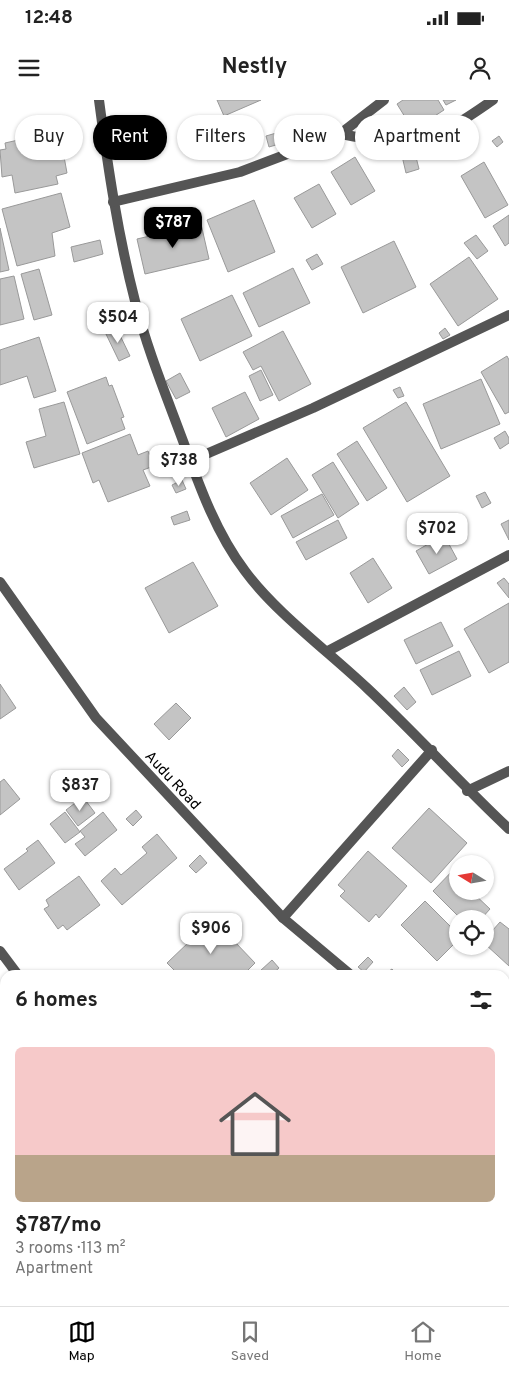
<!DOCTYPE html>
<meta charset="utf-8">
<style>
body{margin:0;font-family:Overpass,sans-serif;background:#f6f6f6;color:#222;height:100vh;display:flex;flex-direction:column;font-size:19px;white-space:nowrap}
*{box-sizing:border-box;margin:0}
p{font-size:16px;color:#767676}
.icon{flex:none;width:28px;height:28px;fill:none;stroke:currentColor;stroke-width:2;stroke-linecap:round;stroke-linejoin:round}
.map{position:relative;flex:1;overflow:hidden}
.sheet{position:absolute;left:0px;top:870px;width:510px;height:336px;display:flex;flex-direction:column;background:#fff;border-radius:15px 15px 0 0;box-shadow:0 1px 4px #0004}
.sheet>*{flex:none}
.guide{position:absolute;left:15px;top:15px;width:480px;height:45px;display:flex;gap:10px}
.needle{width:32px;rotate:281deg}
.buttons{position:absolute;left:449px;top:755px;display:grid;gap:10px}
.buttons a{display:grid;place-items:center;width:45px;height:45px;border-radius:50%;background:#fff;box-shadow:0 1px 4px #0004;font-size:25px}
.price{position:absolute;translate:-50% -42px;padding:0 11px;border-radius:10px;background:#fff;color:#222;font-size:16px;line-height:32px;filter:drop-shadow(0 1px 2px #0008)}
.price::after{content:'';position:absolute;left:50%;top:30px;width:15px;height:11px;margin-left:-8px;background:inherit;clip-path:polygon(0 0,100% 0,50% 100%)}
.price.on{background:#000;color:#fff}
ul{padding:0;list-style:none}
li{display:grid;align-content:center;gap:10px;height:265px;padding:0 15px}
li span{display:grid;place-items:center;height:155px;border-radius:8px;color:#555}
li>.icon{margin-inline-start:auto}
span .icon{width:90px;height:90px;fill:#fffc;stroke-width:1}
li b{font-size:21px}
h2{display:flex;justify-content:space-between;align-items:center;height:60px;padding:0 15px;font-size:21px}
.pill{padding:0 18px;border-radius:22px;background:#fff;box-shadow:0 1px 4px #0004;font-size:18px;line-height:45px}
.pill.on{background:#000;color:#fff}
.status{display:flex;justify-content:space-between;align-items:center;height:35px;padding:0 25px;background:#fff;direction:ltr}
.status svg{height:14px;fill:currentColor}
header{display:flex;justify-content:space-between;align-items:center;height:65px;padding:0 15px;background:#fff;font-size:22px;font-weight:700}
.dock{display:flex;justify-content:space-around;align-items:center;height:70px;border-top:1px solid #e0e0e0;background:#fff;font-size:14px;color:#767676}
.dock a{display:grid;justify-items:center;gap:2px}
.dock .on{color:#000}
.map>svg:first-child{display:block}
.building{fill:#c4c4c4;stroke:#999}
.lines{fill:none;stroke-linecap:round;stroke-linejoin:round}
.minor{stroke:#555;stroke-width:10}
.labels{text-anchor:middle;stroke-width:4;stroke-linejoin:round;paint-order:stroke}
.street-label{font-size:15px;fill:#000;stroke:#fff}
</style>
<div class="status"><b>12:48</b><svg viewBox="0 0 49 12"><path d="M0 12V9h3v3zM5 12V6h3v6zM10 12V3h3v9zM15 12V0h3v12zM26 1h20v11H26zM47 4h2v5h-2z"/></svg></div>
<header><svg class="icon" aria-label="menu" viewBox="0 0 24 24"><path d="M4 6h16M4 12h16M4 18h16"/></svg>Nestly<svg class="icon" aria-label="person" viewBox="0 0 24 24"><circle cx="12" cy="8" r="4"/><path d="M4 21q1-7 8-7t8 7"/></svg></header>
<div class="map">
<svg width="509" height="1206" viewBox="0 0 509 1206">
<rect width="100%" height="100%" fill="#fff"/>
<!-- building -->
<g class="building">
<polygon points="217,0 261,0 224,16"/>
<polygon points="403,0 438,0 444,10 413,30 397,4"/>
<polygon points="443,0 456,0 446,5"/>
<polygon points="283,31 286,42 269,47 266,36"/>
<polygon points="54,32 58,52 63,51 67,73 56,76 58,84 15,93 12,75 2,77 0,50 6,49 5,43"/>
<polygon points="499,36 503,42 497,47 492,41"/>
<polygon points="415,53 419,69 406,73 402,56"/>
<polygon points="355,57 375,91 351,105 331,72"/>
<polygon points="484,62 508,105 485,118 461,76"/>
<polygon points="319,84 336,114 312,128 294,98"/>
<polygon points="61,93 70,127 52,133 55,156 17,166 2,109"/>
<polygon points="254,100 275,152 228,172 207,120"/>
<polygon points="509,115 509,143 505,146 493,126"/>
<polygon points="201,124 209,159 145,174 137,139"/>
<polygon points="0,128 9,170 0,172"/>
<polygon points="476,135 488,151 477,159 464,143"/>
<polygon points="100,140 103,154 74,162 71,147"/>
<polygon points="394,141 416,187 363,213 341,167"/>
<polygon points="317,154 323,164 312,170 306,160"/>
<polygon points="469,157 498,199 458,226 430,184"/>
<polygon points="293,168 310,203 259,227 243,193"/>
<polygon points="39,169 52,215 34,220 21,174"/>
<polygon points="14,176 24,219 0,225 0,179"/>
<polygon points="232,195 252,236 200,261 181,219"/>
<polygon points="116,227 130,256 119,261 105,232"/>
<polygon points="445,228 450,235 443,239 439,233"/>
<polygon points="283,231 311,284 279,301 261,266 253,270 243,252"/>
<polygon points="39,237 56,291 34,298 27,276 0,285 0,250"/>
<polygon points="507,256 509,260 509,312 505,314 481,272"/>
<polygon points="261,270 273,295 260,301 249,276"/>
<polygon points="180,273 190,292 176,299 166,281"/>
<polygon points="106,277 109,286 112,285 124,317 121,318 125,329 87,344 67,292"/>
<polygon points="481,279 500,324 441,349 423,304"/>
<polygon points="400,287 404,296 398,298 393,290"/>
<polygon points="245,292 259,319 226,337 212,308"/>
<polygon points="64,302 80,354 34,368 26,342 46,336 39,309"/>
<polygon points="406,302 450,376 407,402 363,328"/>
<polygon points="505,331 509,338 509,343 500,349 494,338"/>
<polygon points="130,334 138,355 148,351 154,366 143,370 150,386 108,402 99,380 93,383 82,353"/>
<polygon points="357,341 387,388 367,401 337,354"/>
<polygon points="287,358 308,390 271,415 250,383"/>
<polygon points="333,362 359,404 338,418 312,375"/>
<polygon points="182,380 186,389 176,393 172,385"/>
<polygon points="485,392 491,403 482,408 476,396"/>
<polygon points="322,394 334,415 293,438 281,416"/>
<polygon points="187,411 190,420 174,425 171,417"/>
<polygon points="338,420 347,438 306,460 296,442"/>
<polygon points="509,420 509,440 501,424"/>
<polygon points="444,435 457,459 429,474 416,451"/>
<polygon points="373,458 392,488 368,503 350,473"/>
<polygon points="193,462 218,506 169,533 145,488"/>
<polygon points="504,478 509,484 509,498 497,483"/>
<polygon points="509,503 509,562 489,573 464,529"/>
<polygon points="441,522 453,546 416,564 404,540"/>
<polygon points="459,551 471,576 432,595 420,570"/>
<polygon points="0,584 16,608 0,619"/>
<polygon points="404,587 416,602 407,610 394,596"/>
<polygon points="176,603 191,618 169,640 154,624"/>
<polygon points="398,649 409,660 402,667 392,656"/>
<polygon points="4,679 20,699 0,715 0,682"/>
<polygon points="83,697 95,713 78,726 66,710"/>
<polygon points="429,708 467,743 431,783 392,748"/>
<polygon points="136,710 142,717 133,726 126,719"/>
<polygon points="65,712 80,732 65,743 50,724"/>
<polygon points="103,712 117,730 85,756 75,744 85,737 80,731"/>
<polygon points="157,734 177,758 122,805 101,781 115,768 121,775 147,753 142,747"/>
<polygon points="38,740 55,763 19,790 4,769 28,751 26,749"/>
<polygon points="368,751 407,786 379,818 376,814 369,822 340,796 345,791 338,785"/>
<polygon points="200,755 207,763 196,773 189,766"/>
<polygon points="458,765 458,791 471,791 490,809 481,819 461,819 433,791"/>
<polygon points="79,776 100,805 67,830 63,825 58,829 44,809 49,806 46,800"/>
<polygon points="425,801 458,834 458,840 437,861 401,825"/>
<polygon points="213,819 255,863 243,875 179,875 167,863"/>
<polygon points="500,822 509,829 509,866 485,844 485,839"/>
<polygon points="368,857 373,862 364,872 358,867"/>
<polygon points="272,860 279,868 271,875 263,875 260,871"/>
<polygon points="392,869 397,875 387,875 386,873"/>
<polygon points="139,1201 193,1201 196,1205 142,1206"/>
<polygon points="222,1201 249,1201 243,1206 226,1206"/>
</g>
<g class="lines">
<!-- minor -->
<g class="minor">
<path d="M99 0C108 68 118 135 135 201 147 249 166 295 183 341 199 385 216 433 245 471 275 512 329 552 367 588 416 634 460 683 509 729"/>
<path d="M340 34C358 37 377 42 394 43 431 45 464 20 493 0"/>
<polyline points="113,102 240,72 340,34 384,0"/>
<polyline points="190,361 313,308 509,215"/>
<polyline points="0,482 96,618 283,818 351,875"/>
<polyline points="328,551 509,455"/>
<polyline points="467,691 509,671"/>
<polyline points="283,818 432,650"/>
<polyline points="0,851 18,875"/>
<polyline points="0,935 5,932"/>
<polyline points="505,1016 509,1020"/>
<polyline points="505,1124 509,1121"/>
<polyline points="0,1197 5,1192"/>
<polyline points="401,1206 407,1201"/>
</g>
</g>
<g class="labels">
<!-- street labels -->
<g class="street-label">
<text transform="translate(173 680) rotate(47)" y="5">Audu Road</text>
</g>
</g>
</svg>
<div class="buttons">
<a><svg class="needle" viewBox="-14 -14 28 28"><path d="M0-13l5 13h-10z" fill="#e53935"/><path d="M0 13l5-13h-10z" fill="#767676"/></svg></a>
<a><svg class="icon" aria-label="locate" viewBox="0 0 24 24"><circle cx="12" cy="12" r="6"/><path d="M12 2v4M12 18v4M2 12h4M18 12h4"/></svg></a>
</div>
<b class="price on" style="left:173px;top:149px">$787</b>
<b class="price" style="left:118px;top:244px">$504</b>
<b class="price" style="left:179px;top:387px">$738</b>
<b class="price" style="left:437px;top:455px">$702</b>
<b class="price" style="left:80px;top:712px">$837</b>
<b class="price" style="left:211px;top:855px">$906</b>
<div class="guide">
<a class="pill">Buy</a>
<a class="pill on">Rent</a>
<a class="pill">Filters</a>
<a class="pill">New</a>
<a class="pill">Apartment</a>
</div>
<section class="sheet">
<h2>6 homes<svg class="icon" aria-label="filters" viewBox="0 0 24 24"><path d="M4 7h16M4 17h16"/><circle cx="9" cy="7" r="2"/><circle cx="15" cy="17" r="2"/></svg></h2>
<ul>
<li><span style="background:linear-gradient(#f6c9c9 70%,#b9a48a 0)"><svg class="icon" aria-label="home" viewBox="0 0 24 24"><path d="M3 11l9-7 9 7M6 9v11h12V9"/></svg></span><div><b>$787/mo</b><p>3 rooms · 113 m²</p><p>Apartment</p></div></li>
</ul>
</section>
</div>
<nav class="dock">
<a class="on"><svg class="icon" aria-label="map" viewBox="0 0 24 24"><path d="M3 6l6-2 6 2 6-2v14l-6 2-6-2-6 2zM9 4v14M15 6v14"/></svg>Map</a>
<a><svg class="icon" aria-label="saved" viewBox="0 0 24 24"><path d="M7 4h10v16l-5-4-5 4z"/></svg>Saved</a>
<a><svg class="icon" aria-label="home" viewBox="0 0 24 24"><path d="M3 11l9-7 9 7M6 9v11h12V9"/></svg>Home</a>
</nav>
